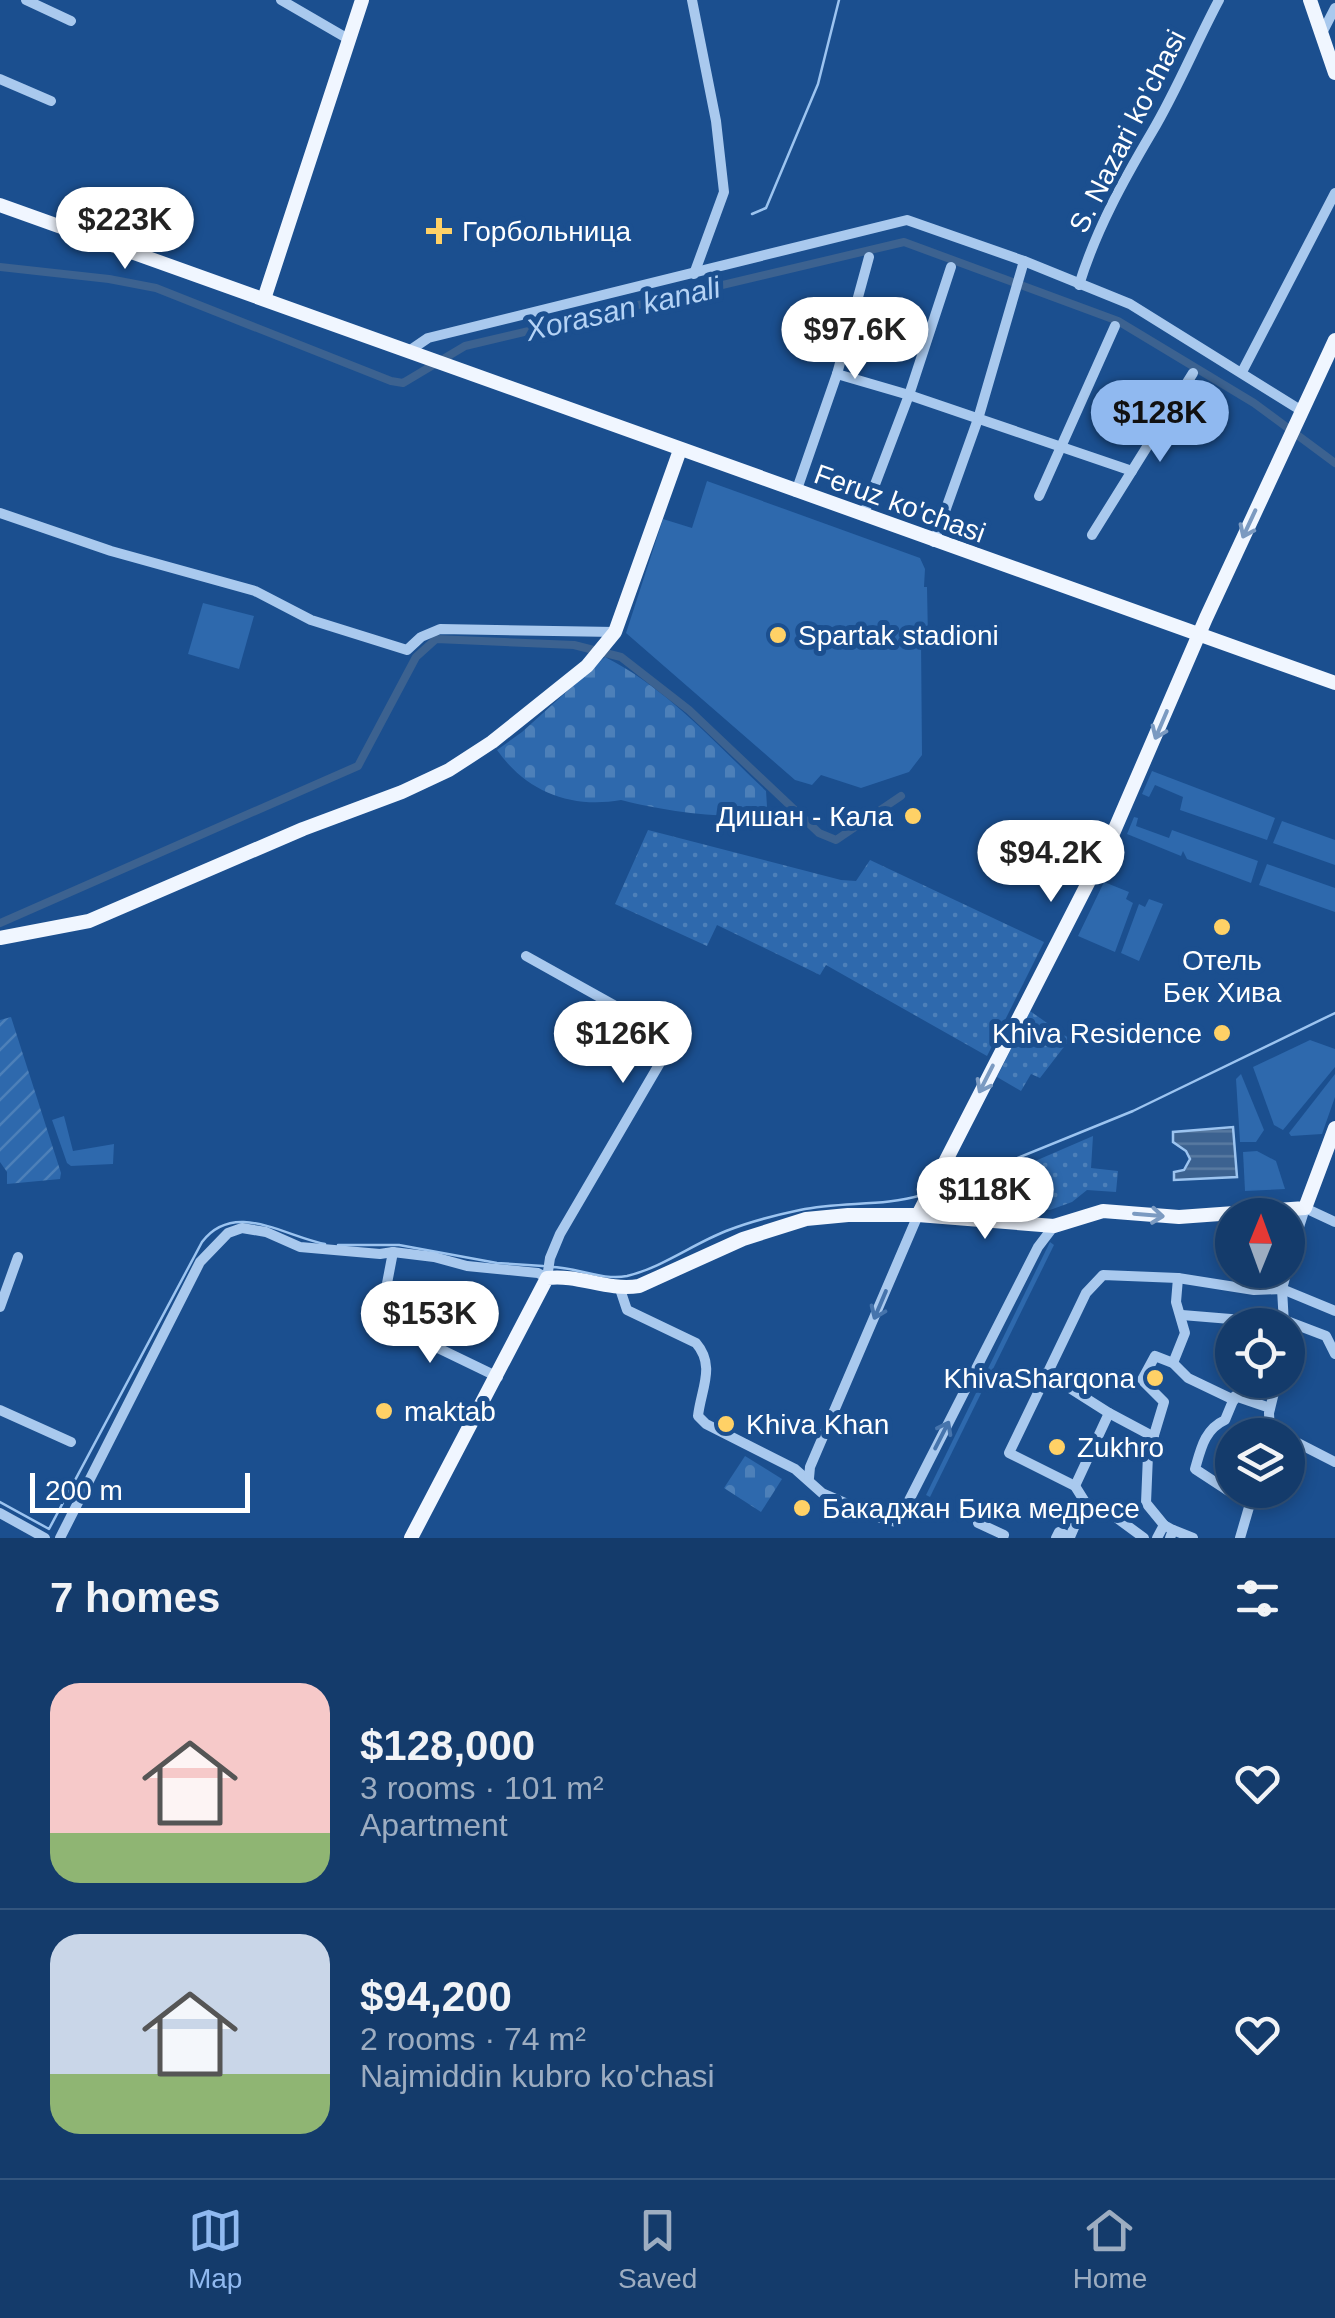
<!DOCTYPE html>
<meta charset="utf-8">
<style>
body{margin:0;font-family:Arial,sans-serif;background:#214673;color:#f1f3f6;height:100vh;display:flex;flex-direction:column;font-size:38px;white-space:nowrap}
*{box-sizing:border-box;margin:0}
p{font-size:32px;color:#9dadc1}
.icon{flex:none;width:55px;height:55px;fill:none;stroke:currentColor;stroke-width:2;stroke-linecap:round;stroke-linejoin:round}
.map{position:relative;height:1538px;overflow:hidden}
.sheet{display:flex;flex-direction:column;background:#143b6b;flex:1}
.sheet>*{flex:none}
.needle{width:65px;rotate:1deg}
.controls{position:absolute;left:1215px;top:1198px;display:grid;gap:20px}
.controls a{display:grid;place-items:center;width:90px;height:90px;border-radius:50%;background:#143b6b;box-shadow:0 5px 15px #0003,0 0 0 2px #33557e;font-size:50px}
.scale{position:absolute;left:30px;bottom:25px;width:220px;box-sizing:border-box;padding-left:10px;border:5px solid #fff;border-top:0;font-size:28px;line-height:35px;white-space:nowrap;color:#fff;-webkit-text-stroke:8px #1b4f8f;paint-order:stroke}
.price{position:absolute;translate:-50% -85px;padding:0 22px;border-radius:35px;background:#fff;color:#222;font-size:32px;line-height:65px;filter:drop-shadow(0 2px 5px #0008)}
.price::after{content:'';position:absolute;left:50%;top:60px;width:30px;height:22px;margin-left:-15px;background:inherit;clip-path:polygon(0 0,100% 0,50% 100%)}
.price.active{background:#90b9f0;color:#111}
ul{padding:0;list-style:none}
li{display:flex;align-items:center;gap:30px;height:250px;padding:0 50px}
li+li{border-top:2px solid #33557e}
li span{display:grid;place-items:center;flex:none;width:280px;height:200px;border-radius:30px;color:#555}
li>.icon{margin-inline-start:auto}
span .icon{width:120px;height:120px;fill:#fffc;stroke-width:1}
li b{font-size:42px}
h2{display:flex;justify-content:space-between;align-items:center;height:120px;padding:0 50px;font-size:42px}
.tabs{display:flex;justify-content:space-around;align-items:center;height:140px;border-top:2px solid #33557e;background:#143b6b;font-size:28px;color:#9dadc1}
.tabs a{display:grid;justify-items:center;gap:5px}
.tabs .active{color:#90b9f0}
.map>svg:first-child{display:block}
.grass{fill:#2e69ad}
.cemetery{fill:url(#cemetery-stones)}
.park{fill:url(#park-dots)}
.garden{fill:url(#garden-furrows)}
.water{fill:url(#water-rules);stroke:#9cc4f0;stroke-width:2.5}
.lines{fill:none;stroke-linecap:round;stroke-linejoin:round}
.stream{stroke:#9cc4f0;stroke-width:2.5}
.canal{stroke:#3c6290;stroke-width:8}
.minor{stroke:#a9c9ee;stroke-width:10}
.major{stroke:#f0f6ff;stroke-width:14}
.oneway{stroke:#7b9ac1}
.oneway2{stroke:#4674ac}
.poi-dot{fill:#ffd166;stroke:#1b4f8f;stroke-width:4}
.labels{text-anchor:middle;stroke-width:10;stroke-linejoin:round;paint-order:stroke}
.street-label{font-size:28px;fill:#fff;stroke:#1b4f8f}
.poi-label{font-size:28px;fill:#fff;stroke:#1b4f8f;text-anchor:start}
.water-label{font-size:30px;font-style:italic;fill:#b5d3f5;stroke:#1b4f8f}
</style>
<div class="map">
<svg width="1335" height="1538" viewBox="0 0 1335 1538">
<defs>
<pattern id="cemetery-stones" width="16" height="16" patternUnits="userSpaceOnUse" patternTransform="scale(2.5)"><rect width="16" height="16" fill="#2e69ad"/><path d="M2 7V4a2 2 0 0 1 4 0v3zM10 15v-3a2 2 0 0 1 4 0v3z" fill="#4d80b9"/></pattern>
<pattern id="park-dots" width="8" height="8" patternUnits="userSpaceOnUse" patternTransform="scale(2.5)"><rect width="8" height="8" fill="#2e69ad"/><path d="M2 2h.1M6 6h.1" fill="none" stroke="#4d80b9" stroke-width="1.8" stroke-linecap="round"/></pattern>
<pattern id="garden-furrows" width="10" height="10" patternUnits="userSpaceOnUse" patternTransform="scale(2.5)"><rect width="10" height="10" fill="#2e69ad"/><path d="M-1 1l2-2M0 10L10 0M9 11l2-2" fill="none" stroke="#4d80b9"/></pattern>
<pattern id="water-rules" width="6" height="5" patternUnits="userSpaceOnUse" patternTransform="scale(2.5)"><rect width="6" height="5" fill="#3c6290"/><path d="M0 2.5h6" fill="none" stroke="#597aa1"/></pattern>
</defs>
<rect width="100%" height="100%" fill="#1b4f8f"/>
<!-- grass -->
<g class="grass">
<polygon points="707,481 920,558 925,569 924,587 927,587 928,638 921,639 922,755 909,772 861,788 821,775 812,785 795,780 626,633 663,519 692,528"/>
<polygon points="203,603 254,616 239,669 188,654"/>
<polygon points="1152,771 1275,818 1267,840 1180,810 1183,797 1155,785 1149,797 1142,794"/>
<polygon points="1134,817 1138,818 1136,826 1169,838 1172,830 1258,861 1251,883 1187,859 1183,851 1181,856 1127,834"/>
<polygon points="1282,821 1335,840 1335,865 1273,843"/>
<polygon points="1267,864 1335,888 1335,912 1259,885"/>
<polygon points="1104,882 1129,892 1126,899 1133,903 1115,952 1078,936"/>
<polygon points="1149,899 1163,904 1139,961 1121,953 1139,904 1145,907"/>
<polygon points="1310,1040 1335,1049 1335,1067 1283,1130 1274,1125 1253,1067"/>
<polygon points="1241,1074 1264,1130 1256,1142 1240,1142 1236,1079"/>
<polygon points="1335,1074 1335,1097 1322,1134 1291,1136 1289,1133"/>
<polygon points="64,1116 73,1151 114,1144 113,1164 71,1166 67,1163 52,1120"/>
<polygon points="1257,1151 1276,1161 1285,1189 1245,1191 1243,1152"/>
<polygon points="1050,1242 1054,1245 930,1497 926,1495"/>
</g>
<!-- cemetery -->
<g class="cemetery">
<path d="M605 657C667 688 716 744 766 791L767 807C745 826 651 808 621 800 570 809 526 791 497 750L522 732Z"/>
<polygon points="745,1456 782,1479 761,1512 724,1488"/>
</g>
<!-- park -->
<g class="park">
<polygon points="648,830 841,880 856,881 870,860 1044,942 987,1056 826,965 820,975 717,925 707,946 615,904"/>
<polygon points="1030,1011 1070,1039 1040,1078 1031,1074 1021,1091 997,1077"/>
<polygon points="1093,1136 1091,1168 1118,1171 1116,1192 1087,1190 1072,1202 1050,1210 942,1206 943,1201"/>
</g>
<!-- garden -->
<polygon class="garden" points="11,1017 61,1173 60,1179 7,1184 7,1172 0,1162 0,1020"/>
<!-- water -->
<polygon class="water" points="1233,1127 1237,1177 1174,1180 1174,1172 1184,1170 1190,1159 1186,1151 1173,1142 1173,1132"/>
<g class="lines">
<!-- stream -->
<g class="stream">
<polyline points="752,214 766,208 818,84 839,0"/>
<polyline points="939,1190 1133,1111 1335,1013"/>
<polyline points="338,1245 399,1245 497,1263 543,1266"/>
<path d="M551 1267C576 1267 602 1281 627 1276 661 1268 693 1244 726 1231 749 1222 776 1215 800 1210 841 1201 882 1207 922 1195"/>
<path d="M0 1502 49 1529 202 1242C234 1200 284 1236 325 1244"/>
</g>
<!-- canal -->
<g class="canal">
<polyline points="0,267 109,279 156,288 391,381 403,383 465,346 904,242 1118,321 1254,403 1335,463"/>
<polyline points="0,923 358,766 416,657 436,639 574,645 621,657 689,710 819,833 836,840 901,796"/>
</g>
<!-- minor -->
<g class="minor">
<polyline points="26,0 71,21"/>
<polyline points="281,0 350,40"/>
<polyline points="692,0 716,121 724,192 694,274"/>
<polyline points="1321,35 1335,8"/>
<polyline points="0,79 51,101"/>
<path d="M1079 285C1096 230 1123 181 1152 132 1177 90 1196 43 1219 0"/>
<polyline points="409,351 428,338 907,220 1024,261 1130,304 1302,411"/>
<polyline points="1242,372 1335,193"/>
<polyline points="837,374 909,395 1132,471"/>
<polyline points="796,492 837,374 869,257"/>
<polyline points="1039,496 1115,326"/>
<polyline points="0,513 111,551 255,591 311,620 407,650 421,637 440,629 615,632"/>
<polyline points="863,516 909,395 951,267"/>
<polyline points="1092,535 1193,373"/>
<polyline points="934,542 978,419 1024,261"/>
<polyline points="1299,1227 1305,1208 1335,1222"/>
<polyline points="393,1252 380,1320 498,1377"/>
<polyline points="1288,1269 1295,1242"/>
<path d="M620 1289 627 1310 696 1343C716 1366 701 1389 698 1416L706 1424 795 1469 822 1493 885 1520 898 1522 1038 1247 1054 1226"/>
<polyline points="0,1307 18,1257"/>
<polyline points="1182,1315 1255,1321 1284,1320 1326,1336 1335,1354"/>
<polyline points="1284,1324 1282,1289 1287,1270"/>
<polyline points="1173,1363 1185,1333 1176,1302 1178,1278"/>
<polyline points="1046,1373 1109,1413 1154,1437"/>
<polyline points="0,1410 71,1442"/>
<polyline points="1270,1435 1269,1413 1277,1380"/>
<polyline points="1288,1438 1335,1462"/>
<polyline points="809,1478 810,1467 918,1215"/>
<polyline points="1075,1486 1109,1413"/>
<path d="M1250 1505 1195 1469C1201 1448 1205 1429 1225 1420L1235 1396 1270 1408"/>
<polyline points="0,1513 45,1538"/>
<polyline points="978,1523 1004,1535 1003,1538"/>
<polyline points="1164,1525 1146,1503 1148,1455 1164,1402 1142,1380 1155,1356 1173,1363 1188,1378 1234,1400"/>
<polyline points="1173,1530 1193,1538"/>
<polyline points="1070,1537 1085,1502"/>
<polyline points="60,1538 200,1262 228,1233 242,1228 266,1232 300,1247 380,1254 393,1252 434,1257 467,1266 538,1273 547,1278 550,1258 560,1234 664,1056 666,1040 655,1028 526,956"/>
<polyline points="1056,1538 1059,1532 1070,1537"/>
<polyline points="1144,1538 1110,1513 1085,1502 1075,1486 1009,1453 1086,1293 1103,1275 1178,1278 1254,1290 1282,1289 1335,1311"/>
<polyline points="1157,1538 1164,1525 1173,1530 1170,1538"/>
<polyline points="1240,1538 1254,1490"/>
</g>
<!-- major -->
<g class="major">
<polyline points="1310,0 1335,73"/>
<polyline points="0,205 1335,683"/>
<polyline points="264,299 362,0"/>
<polyline points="0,938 89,921 303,829 402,792 449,770 492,742 587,666 615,632 680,450"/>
<polyline points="918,1215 1111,838 1206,618 1335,340"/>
<path d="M411 1538 547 1278C579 1274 606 1291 639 1286L743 1239 806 1219 848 1215H918L1054 1226 1103 1211 1179 1217 1305 1208 1335 1128"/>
</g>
</g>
<!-- one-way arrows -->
<defs><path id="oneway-shaft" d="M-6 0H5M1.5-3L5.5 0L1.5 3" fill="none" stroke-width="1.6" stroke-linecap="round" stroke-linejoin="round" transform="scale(2.5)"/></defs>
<g class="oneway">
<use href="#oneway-shaft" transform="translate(1249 524) rotate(115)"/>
<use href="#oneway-shaft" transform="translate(1161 725) rotate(113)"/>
<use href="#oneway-shaft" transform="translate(986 1079) rotate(117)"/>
<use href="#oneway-shaft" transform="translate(1149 1215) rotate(5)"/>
</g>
<g class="oneway2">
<use href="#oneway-shaft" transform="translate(880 1305) rotate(113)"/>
<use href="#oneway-shaft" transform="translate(942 1435) rotate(-63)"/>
</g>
<!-- markers -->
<g class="poi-dot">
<path d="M434 216h10v10h10v10h-10v10h-10v-10h-10v-10h10z"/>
<circle cx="778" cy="635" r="10"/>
<circle cx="913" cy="816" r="10"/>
<circle cx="1222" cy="927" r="10"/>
<circle cx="1222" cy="1033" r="10"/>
<circle cx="1155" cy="1378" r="10"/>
<circle cx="384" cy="1411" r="10"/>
<circle cx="726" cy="1424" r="10"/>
<circle cx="1057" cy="1447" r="10"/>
<circle cx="802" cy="1508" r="10"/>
</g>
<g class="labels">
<!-- street labels -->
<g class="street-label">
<text transform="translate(1127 131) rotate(-63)" y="10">S. Nazari ko'chasi</text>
<text transform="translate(900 503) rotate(20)" y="10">Feruz ko'chasi</text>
</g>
<!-- poi labels -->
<g class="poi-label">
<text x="462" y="241">Горбольница</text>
<text x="798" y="645">Spartak stadioni</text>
<text x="893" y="826" text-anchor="end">Дишан - Кала</text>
<text x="1222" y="970" text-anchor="middle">Отель<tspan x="1222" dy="32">Бек Хива</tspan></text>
<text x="1202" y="1043" text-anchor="end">Khiva Residence</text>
<text x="1135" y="1388" text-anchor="end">KhivaSharqona</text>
<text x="404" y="1421">maktab</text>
<text x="746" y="1434">Khiva Khan</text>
<text x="1077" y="1457">Zukhro</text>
<text x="822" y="1518">Бакаджан Бика медресе</text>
</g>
<!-- water labels -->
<g class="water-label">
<text transform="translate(623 309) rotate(-13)" y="10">Xorasan kanali</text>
</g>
</g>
</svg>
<div class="controls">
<a><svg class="needle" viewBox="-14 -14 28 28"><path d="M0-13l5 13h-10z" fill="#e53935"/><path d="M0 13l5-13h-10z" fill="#9dadc1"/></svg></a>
<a><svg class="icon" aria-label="locate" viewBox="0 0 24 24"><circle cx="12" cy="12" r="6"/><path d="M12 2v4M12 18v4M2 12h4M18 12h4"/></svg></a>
<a><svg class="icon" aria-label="layers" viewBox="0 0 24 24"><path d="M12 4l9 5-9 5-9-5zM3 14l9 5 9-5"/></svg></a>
</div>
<div class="scale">200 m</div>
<b class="price" style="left:125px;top:272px">$223K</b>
<b class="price" style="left:855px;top:382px">$97.6K</b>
<b class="price active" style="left:1160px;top:465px">$128K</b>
<b class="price" style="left:1051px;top:905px">$94.2K</b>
<b class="price" style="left:623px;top:1086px">$126K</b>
<b class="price" style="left:985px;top:1242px">$118K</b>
<b class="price" style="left:430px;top:1366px">$153K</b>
</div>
<section class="sheet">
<h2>7 homes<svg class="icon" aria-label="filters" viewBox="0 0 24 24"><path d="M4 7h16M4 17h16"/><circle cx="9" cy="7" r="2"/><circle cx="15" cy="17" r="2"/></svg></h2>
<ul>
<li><span style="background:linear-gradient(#f6c9c9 75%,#8fb573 0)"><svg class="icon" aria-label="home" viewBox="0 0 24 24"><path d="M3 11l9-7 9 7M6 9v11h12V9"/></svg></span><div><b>$128,000</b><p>3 rooms · 101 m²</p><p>Apartment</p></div><svg class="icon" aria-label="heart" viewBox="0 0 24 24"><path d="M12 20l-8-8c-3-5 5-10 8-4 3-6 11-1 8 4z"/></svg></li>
<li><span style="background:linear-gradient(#c9d6e8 70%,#8fb573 0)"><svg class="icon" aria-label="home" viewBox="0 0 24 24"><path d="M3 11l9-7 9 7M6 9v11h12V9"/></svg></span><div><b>$94,200</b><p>2 rooms · 74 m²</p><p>Najmiddin kubro ko'chasi</p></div><svg class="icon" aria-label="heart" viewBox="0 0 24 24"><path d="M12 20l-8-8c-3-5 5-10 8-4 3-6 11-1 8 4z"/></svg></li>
</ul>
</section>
<nav class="tabs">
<a class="active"><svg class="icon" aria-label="map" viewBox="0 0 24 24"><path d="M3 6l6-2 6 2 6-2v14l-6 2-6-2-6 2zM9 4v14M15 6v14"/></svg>Map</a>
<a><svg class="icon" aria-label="saved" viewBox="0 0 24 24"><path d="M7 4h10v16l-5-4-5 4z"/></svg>Saved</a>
<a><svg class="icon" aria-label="home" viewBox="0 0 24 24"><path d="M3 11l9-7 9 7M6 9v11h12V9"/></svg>Home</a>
</nav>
